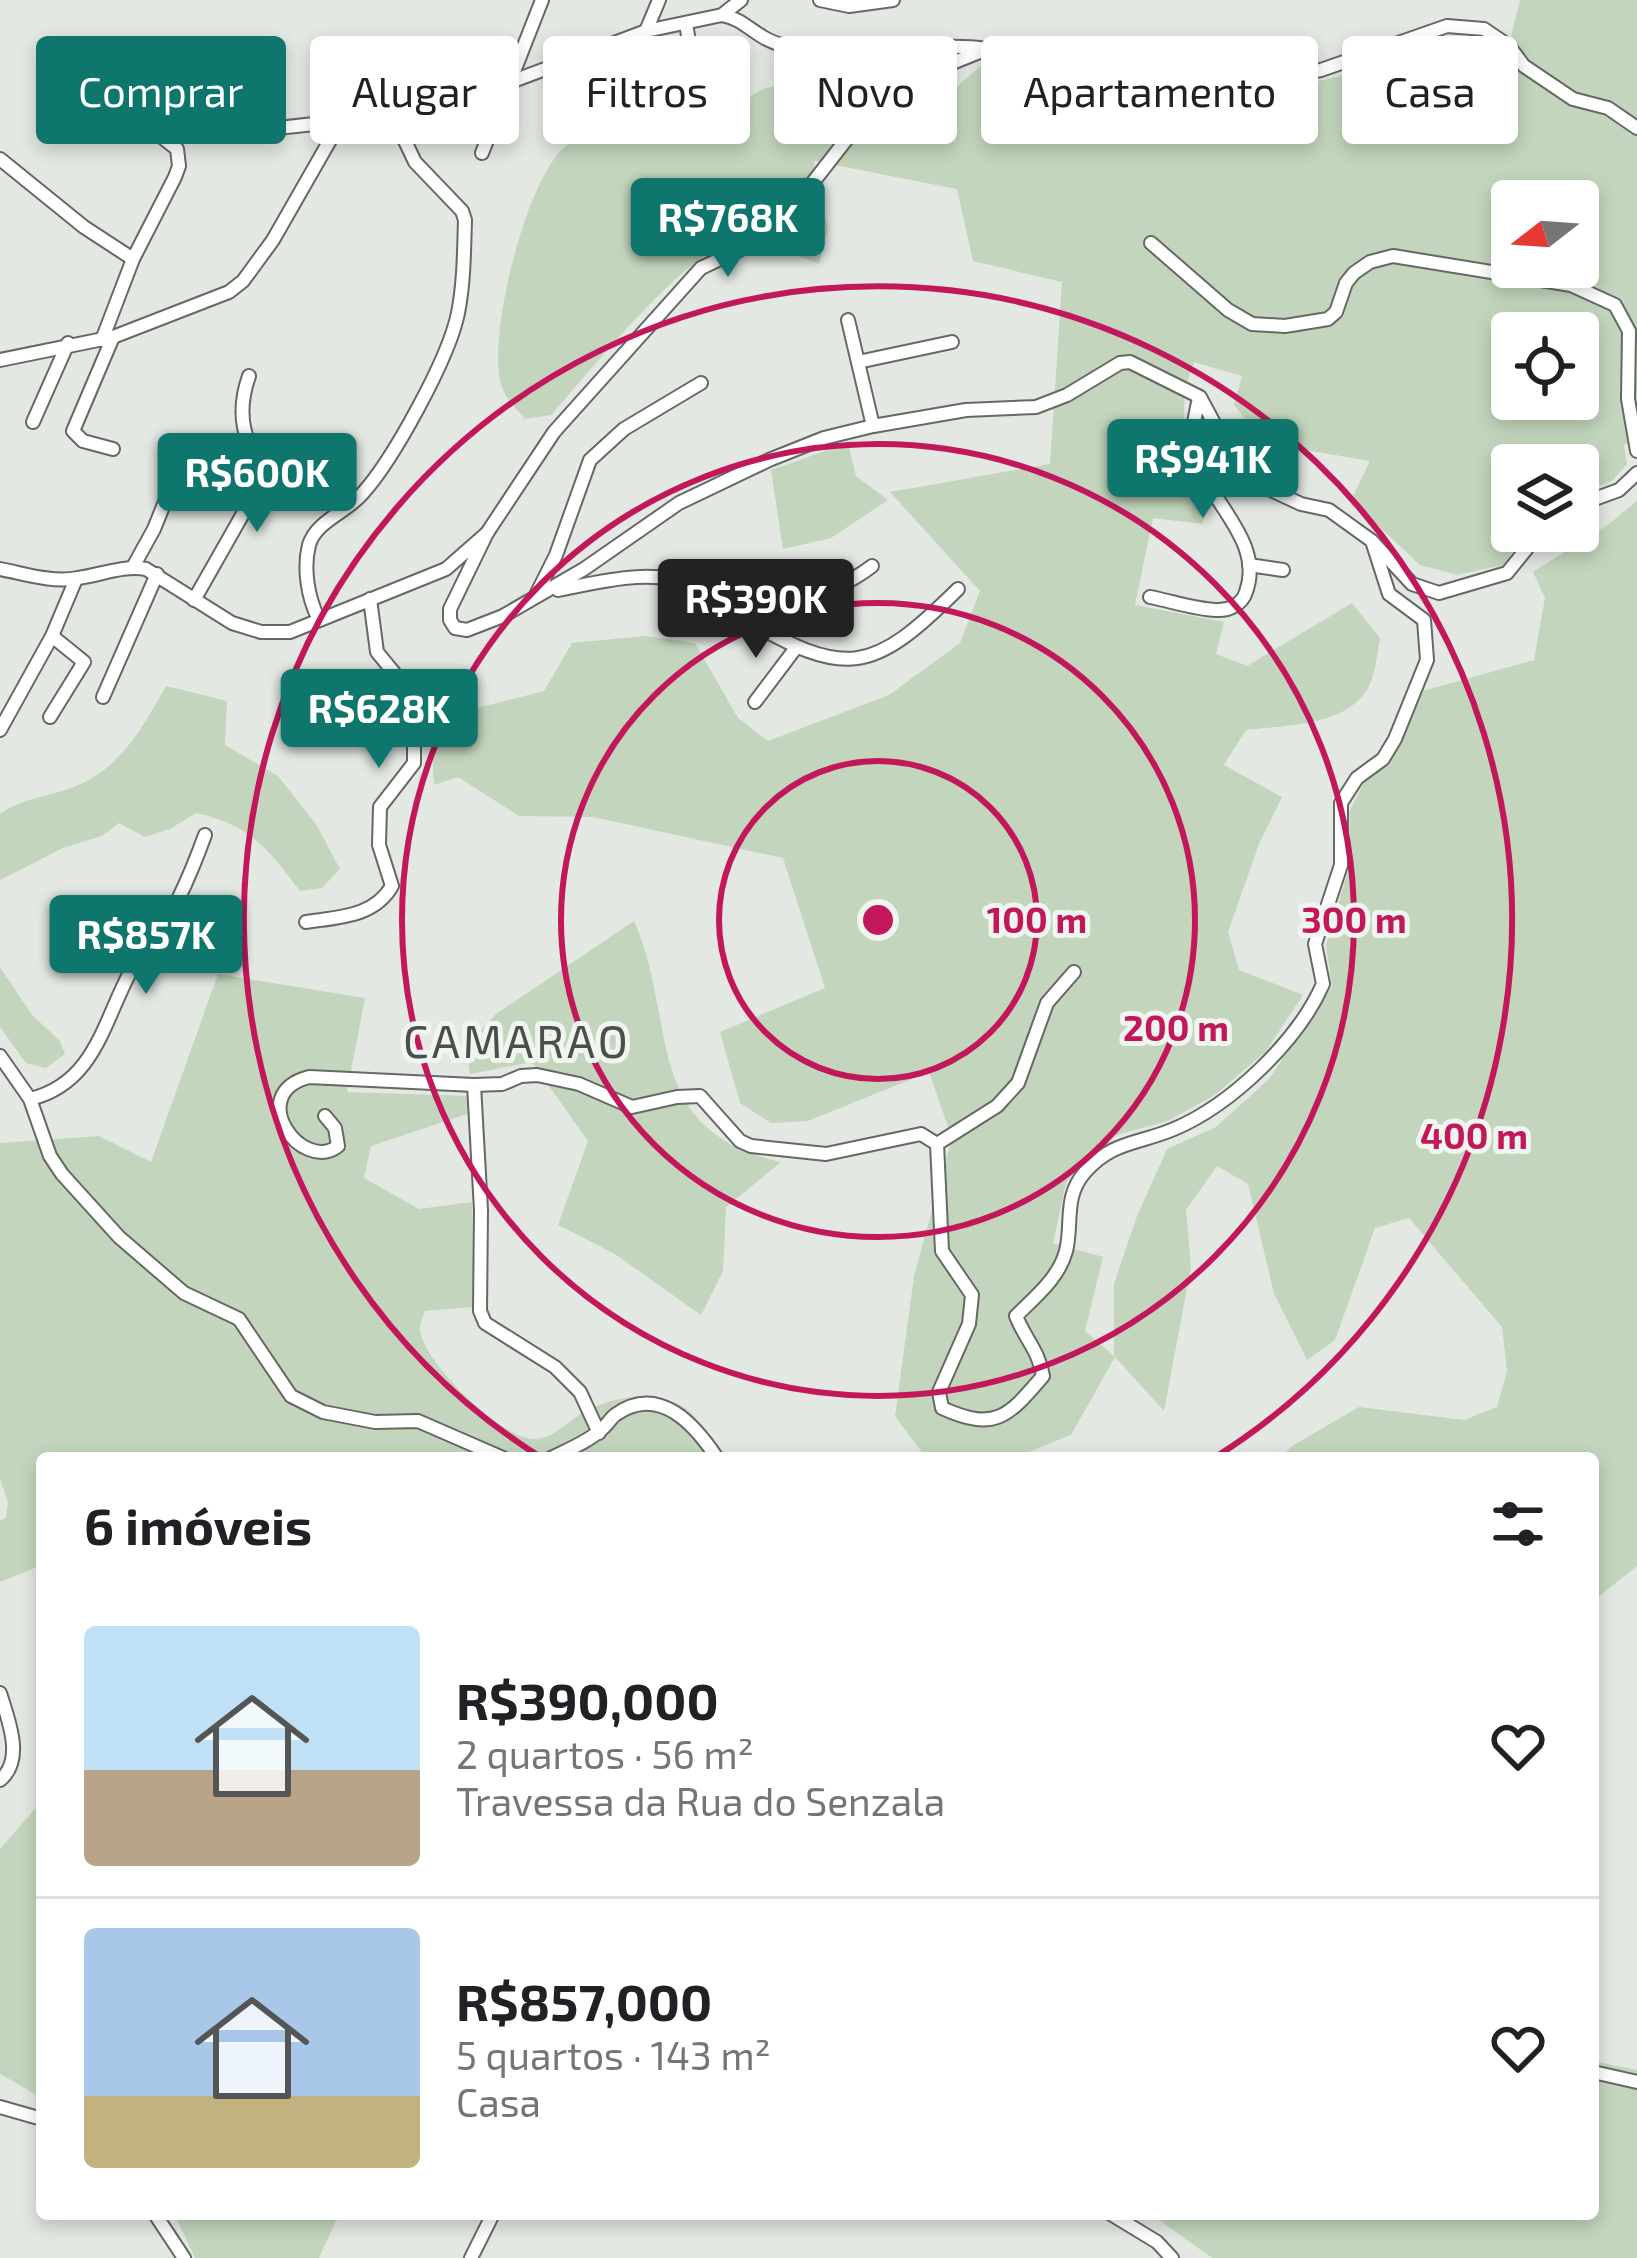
<!DOCTYPE html>
<html lang="pt">
<meta charset="utf-8">
<style>
body{margin:0;font-family:"Exo 2",sans-serif;background:#f6f6f6;color:#202124;height:100vh;display:flex;flex-direction:column;font-size:45px;white-space:nowrap}
*{box-sizing:border-box;margin:0}
p{font-size:39px;color:#757577}
.icon{flex:none;width:66px;height:66px;fill:none;stroke:currentColor;stroke-width:2;stroke-linecap:round;stroke-linejoin:round}
.map{position:relative;flex:1;overflow:hidden}
.details{position:absolute;left:36px;top:1452px;width:1563px;height:768px;display:flex;flex-direction:column;background:#fff;border-radius:12px;box-shadow:0 6px 18px #0003}
.details>*{flex:none}
.hud{position:absolute;left:36px;top:36px;width:1566px;height:108px;display:flex;gap:24px}
.needle{width:78px;rotate:253deg}
.controls{position:absolute;left:1491px;top:180px;display:grid;gap:24px}
.controls a{display:grid;place-items:center;width:108px;height:108px;border-radius:12px;background:#fff;box-shadow:0 6px 18px #0003;font-size:60px}
.price{position:absolute;translate:-50% -102px;padding:0 27px;border-radius:12px;background:#0f766e;color:#fff;font-size:39px;line-height:78px;filter:drop-shadow(0 3px 6px #0008)}
.price::after{content:'';position:absolute;left:50%;top:72px;width:36px;height:27px;margin-left:-18px;background:inherit;clip-path:polygon(0 0,100% 0,50% 100%)}
.price.active{background:#222;color:#fff}
ul{padding:0;list-style:none}
li{display:flex;align-items:center;gap:36px;height:300px;padding:0 48px}
li+li{border-top:3px solid #e0e0e0}
li span{display:grid;place-items:center;flex:none;width:336px;height:240px;border-radius:12px;color:#555}
li>.icon{margin-inline-start:auto}
span .icon{width:144px;height:144px;fill:#fffc;stroke-width:1}
li b{font-size:51px}
h2{display:flex;justify-content:space-between;align-items:center;height:144px;padding:0 48px;font-size:51px}
.tag{padding:0 42px;border-radius:12px;background:#fff;box-shadow:0 6px 18px #0003;font-size:42px;line-height:108px}
.tag.active{background:#0f766e;color:#fff}
.map>svg:first-child{display:block}
.green{fill:#c3d6bd;fill-rule:evenodd}
.lines{fill:none;stroke-linecap:round;stroke-linejoin:round}
.minor-casing{stroke:#656964;stroke-width:16}
.minor{stroke:#fff;stroke-width:12}
.ring{fill:none;stroke:#c2185b;stroke-width:6}
.labels{text-anchor:middle;stroke-width:10;stroke-linejoin:round;paint-order:stroke}
.neighbourhood-label{font-size:45px;letter-spacing:3px;fill:#4b4f4a;stroke:#f0f5ef}
.centre{fill:#c2185b;stroke:#f0f5ef;stroke-width:6}
.ring-label{font-size:36px;text-anchor:middle;font-weight:bold;fill:#c2185b;stroke:#f0f5ef;stroke-width:10;stroke-linejoin:round;paint-order:stroke}
</style>
<div class="map">
<svg width="1637" height="2258" viewBox="0 0 1637 2258">
<rect width="100%" height="100%" fill="#e3e8e2"/>
<!-- green -->
<g class="green">
<path d="M1520 0H1637V440L1624 445 1627 464 1612 481 1578 494V465H1512V531H1527L1503 565 1457 575 1420 565 1351 500 1370 461 1264 443 1234 405 1242 376 1194 362C1175 408 1185 460 1212 499L1202 524 1153 518 1135 605 1224 622 1216 654 1247 666 1352 603 1380 638C1377 653 1376 672 1369 686 1348 727 1285 725 1246 730L1224 765 1282 797 1259 844 1228 932 1239 970 1303 995 1266 1051 1215 1095 1168 1121 1113 1136 1086 1157 1066 1183 1053 1243 1103 1257 1085 1331 1114 1356V1284L1137 1216 1167 1149 1216 1127 1269 1079 1332 987 1326 945 1349 868 1350 810 1363 784 1393 757 1423 691 1534 660 1545 598 1533 572 1609 524 1637 501V1566L1593 1601V1458H1280L1292 1446 1359 1407 1464 1420 1497 1407 1507 1371 1502 1327 1409 1218 1375 1228 1335 1340 1307 1360 1274 1294 1248 1184 1217 1166 1186 1210 1191 1267 1164 1411 1115 1357 1071 1435 1013 1458H926L895 1416 914 1276 952 1138 929 1072 808 1121 771 1123 740 1103 720 1032 825 988 783 858 593 817 519 816 458 777 434 785 430 720 544 691 572 643 645 636 695 643 738 718 768 741 889 695 960 643 980 591 890 492 1050 464 1062 282 973 261 957 189 814 161 828 229 819 264C797 256 771 242 748 238 700 231 585 378 551 415L525 419C519 411 507 400 503 390 483 346 528 167 570 143 610 120 663 139 706 129 729 124 744 96 766 88 778 84 799 88 812 88L817 63 900 58 909 101 948 94 988 60 1123 100 1177 102 1324 80 1413 58 1425 74 1507 52ZM1512 201H1578V267H1512ZM1512 333H1578V399H1512Z"/>
<polygon points="848,443 856,476 888,500 831,538 783,549 771,470"/>
<path d="M166 686 227 701 225 745 278 776 316 824 340 869 322 888 300 891C267 848 251 825 196 813L170 829 145 837 119 823 102 836 63 848 0 880V814C21 800 38 798 62 791 117 775 140 732 166 686Z"/>
<path d="M634 921C679 1022 639 1130 781 1162L726 1207 723 1271 701 1315 615 1254 558 1225 588 1141 532 1062 470 1074 466 1046 496 1014Z"/>
<polygon points="0,967 32,1015 59,1040 65,1054 46,1068 26,1063 0,1027"/>
<path d="M218 974 365 998 347 1092 469 1096 467 1114 371 1146 364 1178 419 1209 472 1202 475 1307 425 1311C423 1317 420 1323 420 1329 421 1360 502 1440 534 1439 553 1439 567 1422 582 1413 611 1395 668 1387 693 1415 705 1428 716 1444 728 1458H42V1569L37 1567 0 1582V1521L6 1518 8 1502 0 1479V1143L99 1136 151 1162Z"/>
<polygon points="42,1801 42,2098 0,2074 0,1849"/>
<polygon points="1593,2061 1637,2070 1637,2258 1212,2258 1151,2214 1593,2214"/>
<polygon points="174,2214 339,2214 319,2258 195,2258"/>
</g>
<g class="lines">
<!-- minor casing -->
<g class="minor-casing">
<g id="minor">
<polyline points="820,0 849,6 893,0"/>
<path d="M722 15C739 18 748 28 763 37 776 45 793 48 808 51 868 61 927 40 987 49L1124 94 1177 95 1321 70 1447 26 1484 29 1509 46 1524 66 1573 99 1608 108 1637 128"/>
<polyline points="646,31 659,0"/>
<polyline points="642,98 690,79 693,65 686,24"/>
<polyline points="242,132 341,121"/>
<polyline points="482,153 542,0"/>
<polyline points="0,159 84,227 133,259"/>
<polyline points="1151,243 1228,310 1252,324 1285,326 1328,319 1336,312 1346,283 1354,273 1370,262 1393,256 1571,285 1615,305 1629,331 1628,399 1637,451"/>
<polyline points="848,320 873,426"/>
<polyline points="102,340 133,259 175,177 179,166 177,149 149,127"/>
<polyline points="0,360 113,337 229,292 243,281 273,240 341,121 386,101 476,102 508,83 646,31 722,15 741,0"/>
<polyline points="858,362 952,342"/>
<path d="M249 376C235 416 244 444 269 477"/>
<polyline points="33,422 68,343"/>
<polyline points="113,449 83,441 73,431 113,337"/>
<polyline points="1578,505 1619,490 1637,473"/>
<polyline points="487,533 554,432 701,268 760,240 782,222 871,108 900,84 982,51"/>
<polyline points="1249,565 1283,570"/>
<polyline points="133,567 154,529 185,452"/>
<path d="M0 569C26 574 52 583 78 578 101 575 123 565 146 569L232 623 261 632H290L446 569 487 533 450 609V620L455 628 467 630 503 616 584 569 679 503 769 460 824 438 873 426 966 410 1036 407 1067 395 1120 363 1130 362 1200 397 1229 451 1256 483 1301 504 1329 510 1372 541 1412 584 1439 593 1507 573 1541 531"/>
<path d="M558 590C600 582 653 567 695 586 713 593 725 608 741 617 847 679 872 674 958 589"/>
<polyline points="536,595 556,555 590,460 624,429 701,383"/>
<path d="M1150 597C1171 601 1194 609 1216 610 1228 611 1242 605 1246 592 1265 540 1206 500 1195 454 1190 435 1195 417 1199 398"/>
<path d="M718 598C774 605 827 601 872 566"/>
<polyline points="194,600 257,489 300,452"/>
<path d="M318 618C308 597 303 569 309 545 316 521 347 512 362 494 393 460 449 358 458 313 464 283 464 251 465 220L462 211 415 162 386 101"/>
<polyline points="103,697 157,574"/>
<polyline points="755,702 795,649"/>
<polyline points="50,717 84,662 52,636"/>
<polyline points="0,730 52,636 76,579"/>
<path d="M306 922C339 917 374 917 392 886L379 845 380 807 414 763V709L409 691 377 652 370 599"/>
<polyline points="0,1056 30,1099 50,1156 62,1174 119,1237 184,1293 239,1319 291,1396 323,1412 375,1422 418,1421 503,1458"/>
<polyline points="474,1085 481,1210 480,1311 485,1323 555,1367 580,1392 599,1433"/>
<path d="M30 1099C97 1083 104 1017 134 965 138 957 146 951 152 944 173 915 193 868 205 835"/>
<path d="M325 1116 335 1128 338 1146C302 1174 244 1094 309 1077L474 1085 502 1084 521 1076 537 1075 579 1084 632 1107 677 1097 700 1096 740 1141 751 1146 826 1154 921 1134 937 1144 942 1251 972 1295 969 1324 939 1392 942 1408C995 1432 1008 1417 1043 1376 1039 1351 1025 1339 1016 1316 1035 1297 1059 1278 1066 1251 1073 1224 1063 1197 1085 1172 1112 1141 1139 1144 1174 1129 1231 1105 1298 1041 1323 984L1315 944 1341 865V803L1357 778 1383 759 1395 739 1427 660 1424 620 1389 594 1372 541"/>
<polyline points="937,1144 997,1106 1018,1083 1047,1003 1074,972"/>
<path d="M551 1458C567 1450 588 1442 602 1429 607 1425 610 1419 615 1415 659 1383 695 1425 717 1458"/>
<path d="M0 1693C8 1719 25 1760 0 1780"/>
<polyline points="1593,2072 1637,2082"/>
<polyline points="0,2107 42,2119"/>
<polyline points="155,2214 184,2258"/>
<polyline points="1111,2214 1157,2242 1172,2258"/>
<polyline points="471,2258 493,2214"/>
</g>
</g>
<!-- minor -->
<use href="#minor" class="minor"/>
</g>
<!-- distance rings -->
<g class="ring">
<circle cx="878" cy="920" r="159"/>
<circle cx="878" cy="920" r="317"/>
<circle cx="878" cy="920" r="476"/>
<path d="M542 1458A634 634 0 1 1 1214 1458"/>
</g>
<g class="labels">
<!-- neighbourhood labels -->
<g class="neighbourhood-label">
<text x="517" y="1058">CAMARAO</text>
</g>
</g>
<circle cx="878" cy="920" r="18" class="centre"/>
<g class="ring-label">
<text x="1037" y="933">100 m</text>
<text x="1354" y="933">300 m</text>
<text x="1176" y="1041">200 m</text>
<text x="1474" y="1149">400 m</text>
</g>
</svg>
<div class="controls">
<a><svg class="needle" viewBox="-14 -14 28 28"><path d="M0-13l5 13h-10z" fill="#e53935"/><path d="M0 13l5-13h-10z" fill="#757577"/></svg></a>
<a><svg class="icon" aria-label="locate" viewBox="0 0 24 24"><circle cx="12" cy="12" r="6"/><path d="M12 2v4M12 18v4M2 12h4M18 12h4"/></svg></a>
<a><svg class="icon" aria-label="layers" viewBox="0 0 24 24"><path d="M12 4l9 5-9 5-9-5zM3 14l9 5 9-5"/></svg></a>
</div>
<b class="price" style="left:728px;top:280px">R$768K</b>
<b class="price" style="left:1203px;top:521px">R$941K</b>
<b class="price" style="left:257px;top:535px">R$600K</b>
<b class="price active" style="left:756px;top:661px">R$390K</b>
<b class="price" style="left:379px;top:771px">R$628K</b>
<b class="price" style="left:146px;top:997px">R$857K</b>
<div class="hud">
<a class="tag active">Comprar</a>
<a class="tag">Alugar</a>
<a class="tag">Filtros</a>
<a class="tag">Novo</a>
<a class="tag">Apartamento</a>
<a class="tag">Casa</a>
</div>
<section class="details">
<h2>6 imóveis<svg class="icon" aria-label="filters" viewBox="0 0 24 24"><path d="M4 7h16M4 17h16"/><circle cx="9" cy="7" r="2"/><circle cx="15" cy="17" r="2"/></svg></h2>
<ul>
<li><span style="background:linear-gradient(#bfe0f5 60%,#b9a48a 0)"><svg class="icon" aria-label="home" viewBox="0 0 24 24"><path d="M3 11l9-7 9 7M6 9v11h12V9"/></svg></span><div><b>R$390,000</b><p>2 quartos · 56 m²</p><p>Travessa da Rua do Senzala</p></div><svg class="icon" aria-label="heart" viewBox="0 0 24 24"><path d="M12 20l-8-8c-3-5 5-10 8-4 3-6 11-1 8 4z"/></svg></li>
<li><span style="background:linear-gradient(#a9c7e8 70%,#c2b280 0)"><svg class="icon" aria-label="home" viewBox="0 0 24 24"><path d="M3 11l9-7 9 7M6 9v11h12V9"/></svg></span><div><b>R$857,000</b><p>5 quartos · 143 m²</p><p>Casa</p></div><svg class="icon" aria-label="heart" viewBox="0 0 24 24"><path d="M12 20l-8-8c-3-5 5-10 8-4 3-6 11-1 8 4z"/></svg></li>
</ul>
</section>
</div>
